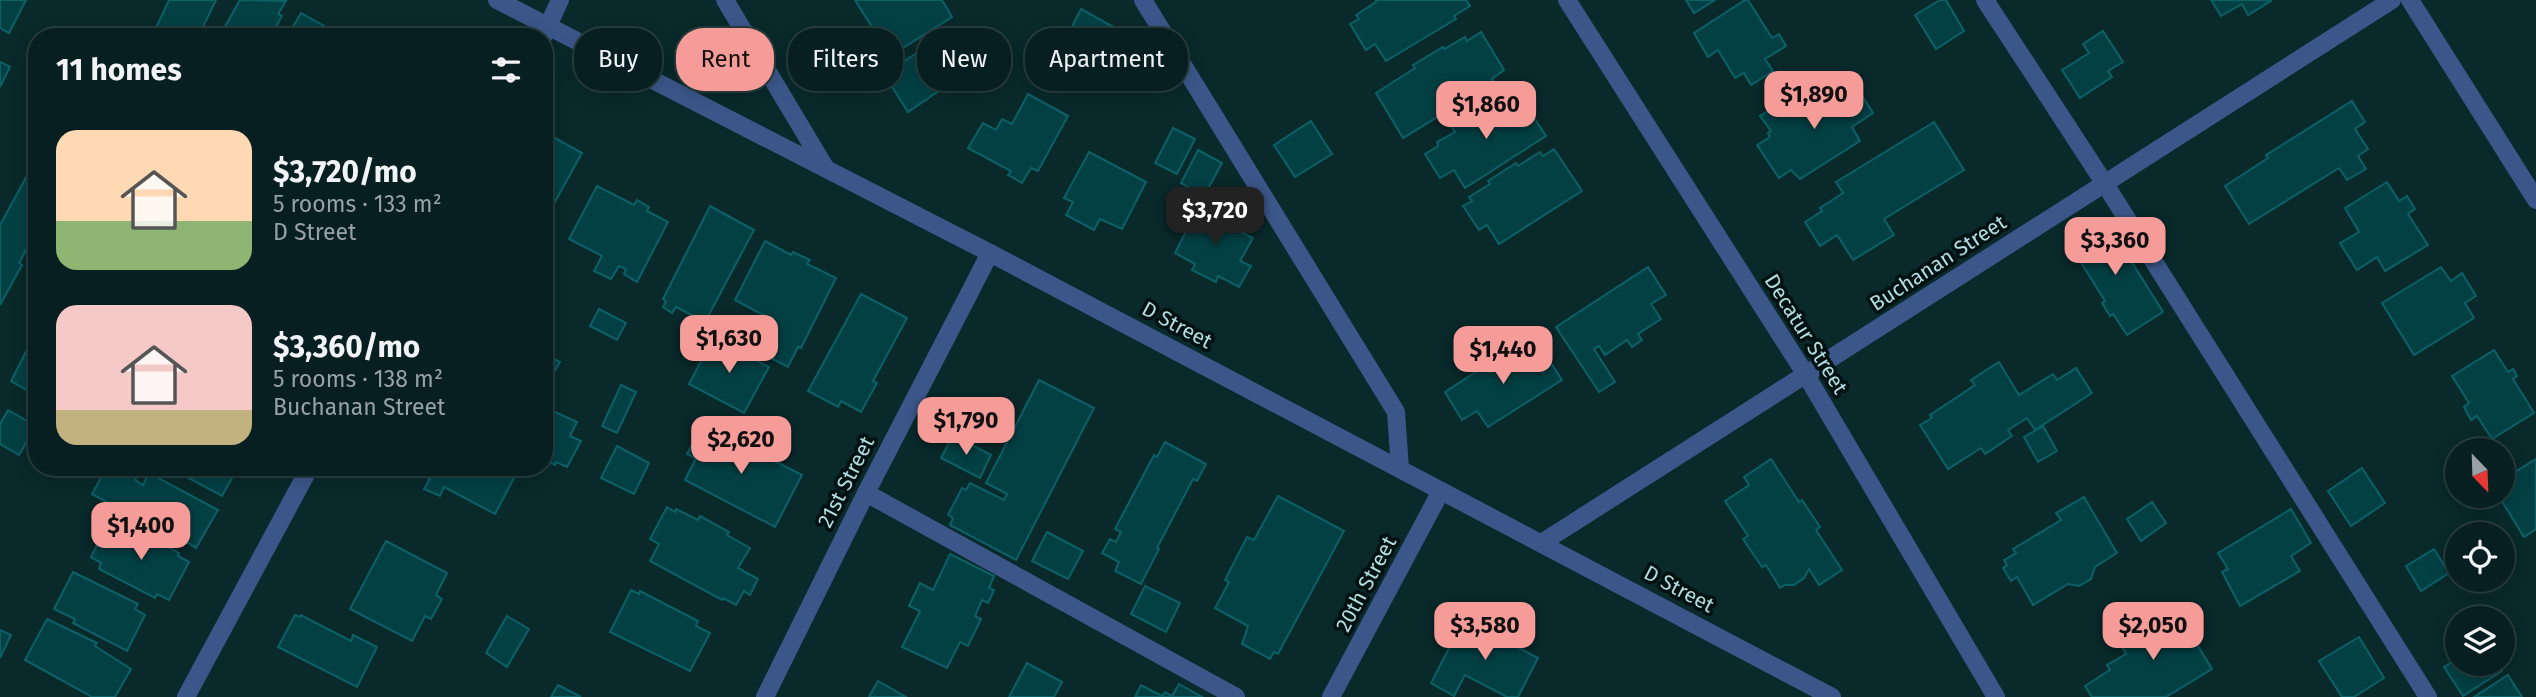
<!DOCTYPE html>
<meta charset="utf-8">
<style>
body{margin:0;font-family:"Fira Sans",sans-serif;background:#152c2d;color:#f1f3f6;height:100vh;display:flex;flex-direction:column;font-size:26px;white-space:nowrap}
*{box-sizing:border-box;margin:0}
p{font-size:23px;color:#98a2a5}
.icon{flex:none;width:38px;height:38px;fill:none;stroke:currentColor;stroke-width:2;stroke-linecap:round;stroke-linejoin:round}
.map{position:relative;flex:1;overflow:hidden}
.drawer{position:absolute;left:28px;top:28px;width:525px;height:448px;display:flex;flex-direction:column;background:#071f20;border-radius:28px;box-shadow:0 4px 18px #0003,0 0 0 2px #283d3e}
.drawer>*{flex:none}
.top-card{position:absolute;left:574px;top:28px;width:665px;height:63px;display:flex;gap:14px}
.needle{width:46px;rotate:157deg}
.fabs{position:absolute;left:2445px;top:438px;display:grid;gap:14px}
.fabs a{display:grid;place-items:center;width:70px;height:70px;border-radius:50%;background:#071f20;box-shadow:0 4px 18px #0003,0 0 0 2px #283d3e;font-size:35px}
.price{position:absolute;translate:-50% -60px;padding:0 16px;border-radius:14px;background:#f59b98;color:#111;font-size:23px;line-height:46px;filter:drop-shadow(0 2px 4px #0008)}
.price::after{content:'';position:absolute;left:50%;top:42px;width:21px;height:16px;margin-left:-10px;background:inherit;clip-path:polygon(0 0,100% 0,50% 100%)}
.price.selected{background:#222;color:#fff}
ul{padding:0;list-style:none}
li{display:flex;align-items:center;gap:21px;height:175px;padding:0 28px}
li span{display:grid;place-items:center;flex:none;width:196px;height:140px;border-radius:21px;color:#555}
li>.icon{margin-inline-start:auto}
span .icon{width:84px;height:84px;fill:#fffc;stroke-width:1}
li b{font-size:30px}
h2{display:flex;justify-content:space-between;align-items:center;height:84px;padding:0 28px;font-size:30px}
.pill{padding:0 24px;border-radius:28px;background:#071f20;box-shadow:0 4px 18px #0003,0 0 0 2px #283d3e;font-size:24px;line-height:63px}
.pill.selected{background:#f59b98;color:#111}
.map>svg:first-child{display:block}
.building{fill:#034044;stroke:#0c6166;stroke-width:2}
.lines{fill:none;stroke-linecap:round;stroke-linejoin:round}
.minor{stroke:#3b578a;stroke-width:18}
.labels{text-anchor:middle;stroke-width:7;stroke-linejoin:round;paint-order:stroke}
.street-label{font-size:21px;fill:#b2dee1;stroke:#001112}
</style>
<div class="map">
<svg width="2536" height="697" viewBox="0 0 2536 697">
<rect width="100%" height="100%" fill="#09292b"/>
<!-- building -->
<g class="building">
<polygon points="0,0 26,0 9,33 0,28"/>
<polygon points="169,0 216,0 198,37 169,37 155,30"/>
<polygon points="240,0 286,1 278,14 282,16 270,37 219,37"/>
<polygon points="855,0 942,0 952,17 890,56"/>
<polygon points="1466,0 1470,6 1454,16 1456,19 1386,61 1375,44 1366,50 1350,24 1359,19 1356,15 1376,2 1376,0"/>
<polygon points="1686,0 1715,0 1694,13"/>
<polygon points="1745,0 1748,0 1772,38 1779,34 1786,46 1765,59 1773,71 1751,85 1744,73 1735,78 1718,50 1708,57 1694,33"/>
<polygon points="1940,0 1946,0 1964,31 1936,49 1915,15"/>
<polygon points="2211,0 2271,0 2271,1 2248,15 2242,4 2221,16"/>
<polygon points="1081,9 1128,35 1108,71 1062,46"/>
<polygon points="301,13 335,32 332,37 287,37"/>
<polygon points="959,29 981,62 908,112 884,74 934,42 936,45"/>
<polygon points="2103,31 2123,62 2108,71 2112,77 2080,98 2062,70 2089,53 2083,44"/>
<polygon points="1481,32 1504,70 1492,79 1494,82 1403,138 1376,93 1415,68 1413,65 1443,47 1444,49 1465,37 1467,41"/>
<polygon points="0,62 10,67 0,87"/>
<polygon points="1851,78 1873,113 1852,127 1860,141 1800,179 1791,170 1779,178 1757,145 1770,137 1768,133 1771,131 1760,116 1783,102 1792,115"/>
<polygon points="1517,92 1546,136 1465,188 1454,170 1440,178 1425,154 1438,146 1437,142 1455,132 1452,127 1476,112 1478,116"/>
<polygon points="1028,94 1068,116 1038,171 1031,168 1022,183 1008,175 1011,171 968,148 983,123 996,130 1002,119 1012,124"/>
<polygon points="2352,101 2365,122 2355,129 2368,149 2358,156 2366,169 2347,180 2339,168 2249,224 2225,186 2268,158 2266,155"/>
<polygon points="1311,121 1332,154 1295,177 1274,145"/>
<polygon points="1934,122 1964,170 1884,219 1894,235 1853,260 1837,235 1820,246 1805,222 1822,211 1820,208 1843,193 1836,182"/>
<polygon points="1173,128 1195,139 1177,174 1155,163"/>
<polygon points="544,132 582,153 546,218 544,216"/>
<polygon points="1554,149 1582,191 1499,244 1487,225 1479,230 1463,206 1472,201 1469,197 1490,184 1488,181 1516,163 1518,166 1540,152 1543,156"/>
<polygon points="1198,150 1222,163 1204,196 1181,183"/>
<polygon points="1089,152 1146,182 1122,229 1100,219 1094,230 1066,215 1073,202 1064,198"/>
<polygon points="29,172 37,177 37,229 19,263 22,265 0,305 0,225"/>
<polygon points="2387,182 2399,201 2407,196 2415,209 2408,214 2428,245 2385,271 2377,257 2357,270 2340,243 2359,232 2345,208"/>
<polygon points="597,186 634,205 637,200 649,207 647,211 668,222 637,282 624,274 626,269 619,266 611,279 594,271 602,256 569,239"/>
<polygon points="1210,203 1231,213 1225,224 1253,238 1240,261 1251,266 1239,287 1218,276 1216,282 1192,270 1195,264 1175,253 1197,210 1204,214"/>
<polygon points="710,206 754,230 705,322 676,307 672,313 663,307 666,301 663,299"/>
<polygon points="2105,219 2163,312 2127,335 2113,314 2110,316 2102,303 2105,301 2068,242"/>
<polygon points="765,241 791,255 793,252 810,260 807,264 836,278 801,348 798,347 788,367 749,347 765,316 735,300"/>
<polygon points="1648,267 1666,295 1651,304 1661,319 1638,334 1642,340 1632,347 1627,340 1605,355 1599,346 1594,349 1615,382 1599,392 1556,327"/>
<polygon points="2441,267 2451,281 2462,273 2476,296 2465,303 2474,318 2414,355 2382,303"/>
<polygon points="861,294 907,318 873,381 877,383 861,412 841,401 838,407 808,391"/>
<polygon points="599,309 626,323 617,340 590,326"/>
<polygon points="34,336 37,337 37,396 11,381"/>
<polygon points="713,338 769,367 744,413 689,384"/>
<polygon points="1542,349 1562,380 1488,427 1477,411 1462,420 1445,392 1477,371 1474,368 1488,359 1491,362 1511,350 1520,363"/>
<polygon points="2494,350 2508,372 2513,369 2517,376 2513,379 2534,413 2492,439 2477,416 2471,420 2464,407 2469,403 2452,376"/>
<polygon points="544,354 560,362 544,390"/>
<polygon points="1999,362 2019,395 2053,374 2057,380 2076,368 2092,393 2035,430 2027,418 2008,430 2012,436 1985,454 1981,448 1948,469 1920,425 1932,418 1930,415 1975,385 1971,380"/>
<polygon points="1039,380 1094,408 1016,560 950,525 953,518 948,515 962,488 966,490 970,483 1004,500 1007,494 986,483"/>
<polygon points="621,385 636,392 617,433 602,426"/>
<polygon points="544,407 577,422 570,436 581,441 567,467 556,462 555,465 544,460"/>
<polygon points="8,410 36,426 19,455 0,444 0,424"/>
<polygon points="702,426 712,431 713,429 802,475 775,527 685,480 696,458 687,454"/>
<polygon points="2043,426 2057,451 2038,462 2024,437"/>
<polygon points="953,435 991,455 980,478 941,458"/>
<polygon points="1165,442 1206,464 1197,481 1193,479 1157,548 1159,549 1141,584 1115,571 1119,562 1102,553 1110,539 1116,542 1121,532 1115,529 1154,455 1157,457"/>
<polygon points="617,446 649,463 634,494 601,478"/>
<polygon points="1771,459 1799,502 1802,500 1820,527 1816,530 1842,570 1819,585 1809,569 1804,578 1794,585 1785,585 1780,588 1766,565 1762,567 1743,539 1748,536 1725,501 1749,485 1744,477"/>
<polygon points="2536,459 2536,529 2524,537 2498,495 2502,495 2502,480"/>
<polygon points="107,467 139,467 141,468 135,480 143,485 149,473 218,510 196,548 185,541 183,546 126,516 130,510 123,506 121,510 92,494"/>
<polygon points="168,467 238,467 222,496"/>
<polygon points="407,467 499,467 515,476 495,514 444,487 440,496 424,489 430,479"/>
<polygon points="2362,468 2385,503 2351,526 2328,491"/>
<polygon points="1278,496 1344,531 1278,654 1274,652 1270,659 1242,644 1248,626 1215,608 1229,582 1225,580 1247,537 1254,540"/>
<polygon points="2084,497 2117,553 2095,567 2091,579 2079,586 2068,584 2033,605 2017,577 2011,581 2003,568 2007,565 2004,560 2016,553 2013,549 2061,520 2056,513"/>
<polygon points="2152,502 2166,523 2141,541 2127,519"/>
<polygon points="667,507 675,512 676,509 698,520 700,516 729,532 727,535 750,548 738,568 758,579 750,595 744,591 736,605 723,598 722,600 650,561 659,544 650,539"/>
<polygon points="2291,509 2311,543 2291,556 2300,571 2240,606 2222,572 2228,569 2218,553"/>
<polygon points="123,523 179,553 178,556 189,562 169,600 157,594 155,598 99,569 101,563 91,557 101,537 112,544"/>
<polygon points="1047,532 1083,551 1068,579 1032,561"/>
<polygon points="386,541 447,573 436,595 442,599 431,619 425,616 412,641 350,609"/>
<polygon points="2434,549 2449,573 2421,591 2406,566"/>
<polygon points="950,554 994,576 989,588 994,590 988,603 982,600 975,616 981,619 968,646 960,642 947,668 902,647 920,611 909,606 920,583 933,590"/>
<polygon points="73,572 138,604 135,609 145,615 127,651 73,623 75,619 54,609"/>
<polygon points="1145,586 1180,603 1166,632 1131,614"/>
<polygon points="631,590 639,594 640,591 698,621 696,626 710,633 690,671 610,632"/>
<polygon points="2175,608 2212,669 2166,697 2092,697 2085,686 2110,670 2107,665 2126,654 2119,642"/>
<polygon points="295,615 300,617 301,615 351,641 353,635 377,647 357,687 278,647"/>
<polygon points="507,616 529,629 507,667 486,653"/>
<polygon points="47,619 97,643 95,646 131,669 115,697 92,697 25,660"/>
<polygon points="1464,619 1498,637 1501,630 1521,640 1517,647 1538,658 1518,697 1507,697 1465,675 1454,696 1431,683"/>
<polygon points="0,630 11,635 0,658"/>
<polygon points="2359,637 2384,678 2354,697 2342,697 2319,661"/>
<polygon points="2457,659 2457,663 2498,663 2502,671 2463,696 2444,667"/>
<polygon points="1027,663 1062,682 1054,697 1009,697"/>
<polygon points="2508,675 2522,697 2474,697"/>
<polygon points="878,681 906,697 869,697"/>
<polygon points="1179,684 1202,697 1135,697 1141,685 1162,696 1165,692 1172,696"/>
<polygon points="558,685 581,697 551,697"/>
</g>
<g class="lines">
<!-- minor -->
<g class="minor">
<polyline points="497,0 990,253 1832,697"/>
<polyline points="725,0 825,167"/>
<polyline points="1143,0 1396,412 1400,469"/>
<polyline points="1567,0 1806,375 1996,697"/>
<polyline points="1985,0 2105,184 2428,697"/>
<polyline points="2410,0 2536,200"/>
<polyline points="543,37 560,0"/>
<polyline points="866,493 1236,697"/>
<polyline points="1543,542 2392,0"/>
<polyline points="186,697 310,467"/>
<polyline points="765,697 866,493 990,253"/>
<polyline points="1331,697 1441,491"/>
</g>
</g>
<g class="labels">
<!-- street labels -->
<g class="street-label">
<text transform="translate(1938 263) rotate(-33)" y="7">Buchanan Street</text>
<text transform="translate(1177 325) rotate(28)" y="7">D Street</text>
<text transform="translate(1806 334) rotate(58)" y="7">Decatur Street</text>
<text transform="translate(846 482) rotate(-63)" y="7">21st Street</text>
<text transform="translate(1366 584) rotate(-62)" y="7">20th Street</text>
<text transform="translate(1679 589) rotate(28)" y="7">D Street</text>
</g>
</g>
</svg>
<div class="fabs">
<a><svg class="needle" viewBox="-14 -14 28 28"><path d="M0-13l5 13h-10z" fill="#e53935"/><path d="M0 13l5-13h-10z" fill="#98a2a5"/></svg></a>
<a><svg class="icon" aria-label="locate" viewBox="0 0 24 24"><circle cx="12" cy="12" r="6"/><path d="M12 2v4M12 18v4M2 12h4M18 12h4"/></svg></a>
<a><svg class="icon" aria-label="layers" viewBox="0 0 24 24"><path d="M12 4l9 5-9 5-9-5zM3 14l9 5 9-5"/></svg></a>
</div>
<b class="price" style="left:1814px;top:131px">$1,890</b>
<b class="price" style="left:1486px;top:141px">$1,860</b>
<b class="price selected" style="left:1215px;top:247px">$3,720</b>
<b class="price" style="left:2115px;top:277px">$3,360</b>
<b class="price" style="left:729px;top:375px">$1,630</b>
<b class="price" style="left:1503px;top:386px">$1,440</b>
<b class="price" style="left:966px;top:457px">$1,790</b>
<b class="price" style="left:741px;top:476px">$2,620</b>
<b class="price" style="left:141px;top:562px">$1,400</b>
<b class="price" style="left:1485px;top:662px">$3,580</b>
<b class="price" style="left:2153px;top:662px">$2,050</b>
<div class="top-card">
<a class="pill">Buy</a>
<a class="pill selected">Rent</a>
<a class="pill">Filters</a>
<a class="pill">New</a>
<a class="pill">Apartment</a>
</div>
<section class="drawer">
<h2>11 homes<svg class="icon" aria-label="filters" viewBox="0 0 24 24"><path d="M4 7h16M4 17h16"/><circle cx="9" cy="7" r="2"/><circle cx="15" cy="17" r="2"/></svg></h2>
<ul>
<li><span style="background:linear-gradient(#ffd9b3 65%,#8fb573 0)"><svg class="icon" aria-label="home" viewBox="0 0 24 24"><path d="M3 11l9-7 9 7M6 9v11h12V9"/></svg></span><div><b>$3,720/mo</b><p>5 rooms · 133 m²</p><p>D Street</p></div></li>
<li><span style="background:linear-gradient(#f6c9c9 75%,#c2b280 0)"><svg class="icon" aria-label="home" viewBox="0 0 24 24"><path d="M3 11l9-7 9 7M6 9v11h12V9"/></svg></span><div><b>$3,360/mo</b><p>5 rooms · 138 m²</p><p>Buchanan Street</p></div></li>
</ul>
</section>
</div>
